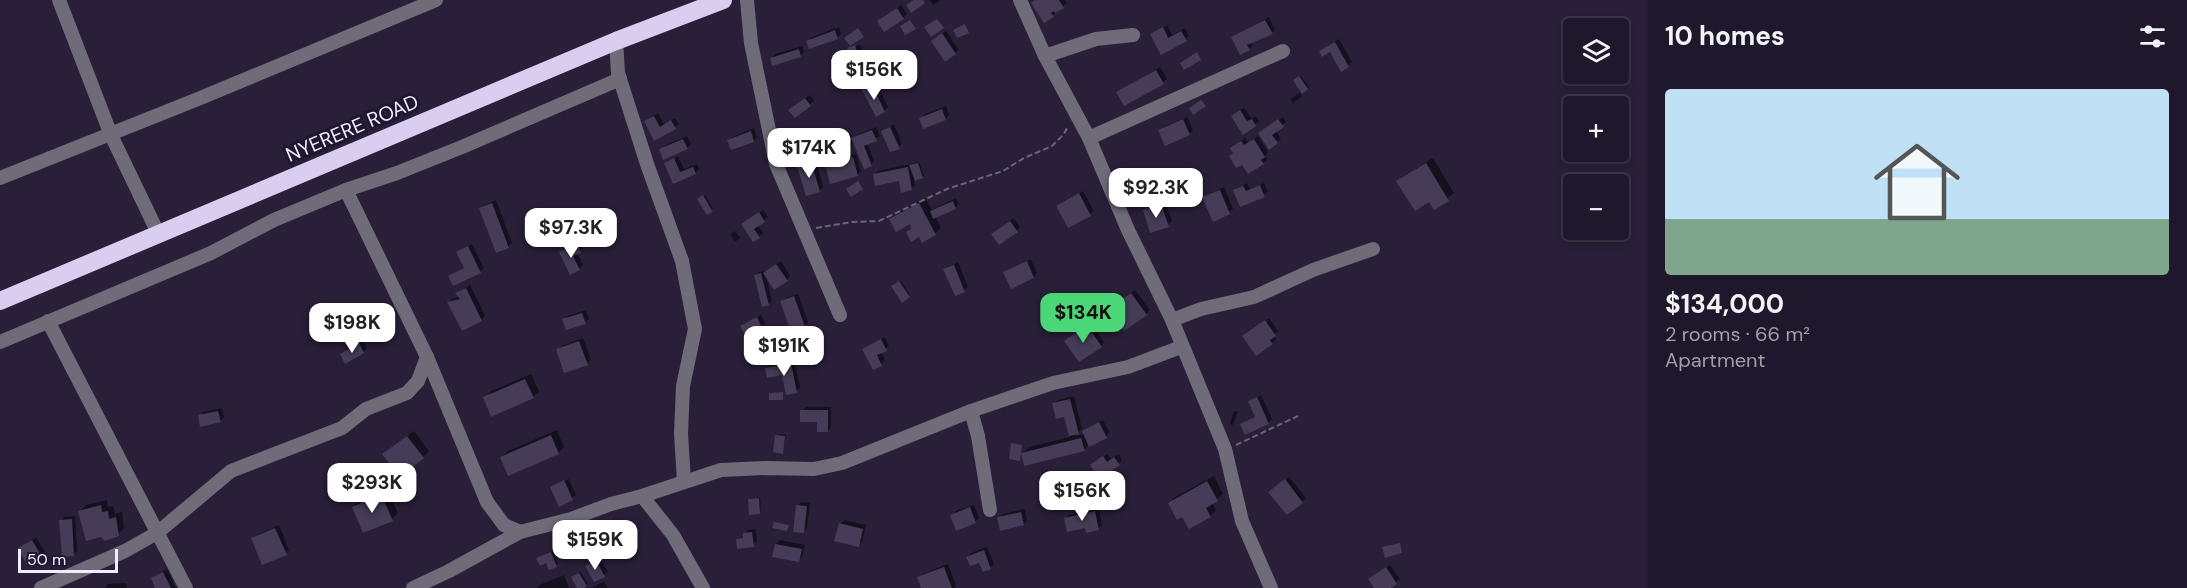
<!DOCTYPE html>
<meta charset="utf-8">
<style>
body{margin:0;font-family:"DM Sans",sans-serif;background:#272033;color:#f1f3f6;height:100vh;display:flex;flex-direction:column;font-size:22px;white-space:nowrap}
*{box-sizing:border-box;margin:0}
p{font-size:20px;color:#a19fa9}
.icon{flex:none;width:33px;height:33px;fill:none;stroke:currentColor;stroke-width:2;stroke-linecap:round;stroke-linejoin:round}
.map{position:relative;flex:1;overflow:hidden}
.panel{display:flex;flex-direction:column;background:#1f172b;width:540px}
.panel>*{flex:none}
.fabs{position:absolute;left:1563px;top:18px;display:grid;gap:12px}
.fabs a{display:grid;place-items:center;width:66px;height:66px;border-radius:6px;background:#1f172b;box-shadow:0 3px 9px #0003,0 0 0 2px #3c3647;font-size:30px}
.scale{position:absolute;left:18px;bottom:15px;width:100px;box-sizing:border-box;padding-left:6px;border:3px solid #f2edfe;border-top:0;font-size:16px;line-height:21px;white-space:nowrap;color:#f2edfe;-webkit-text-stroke:4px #1f162f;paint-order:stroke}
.price{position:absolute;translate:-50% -51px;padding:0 14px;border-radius:12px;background:#fff;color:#222;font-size:20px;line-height:39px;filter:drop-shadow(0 2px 3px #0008)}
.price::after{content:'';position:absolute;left:50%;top:36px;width:18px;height:14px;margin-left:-9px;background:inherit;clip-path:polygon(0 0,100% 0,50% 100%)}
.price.on{background:#4bd677;color:#111}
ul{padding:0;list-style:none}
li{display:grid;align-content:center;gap:12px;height:318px;padding:0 18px}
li+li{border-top:2px solid #3c3647}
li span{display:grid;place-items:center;height:186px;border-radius:6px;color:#555}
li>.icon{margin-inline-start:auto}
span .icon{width:108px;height:108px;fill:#fffc;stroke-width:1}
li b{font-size:26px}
h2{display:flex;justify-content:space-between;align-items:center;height:72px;padding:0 18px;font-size:26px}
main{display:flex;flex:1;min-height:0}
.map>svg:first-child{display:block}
.shadow{fill:#0007}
.building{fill:#463c58}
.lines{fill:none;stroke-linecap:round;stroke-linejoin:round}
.path{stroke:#6c647b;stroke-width:2;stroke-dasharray:6 3;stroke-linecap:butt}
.street{stroke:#706b79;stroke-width:14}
.highway{stroke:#d9cef0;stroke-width:18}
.labels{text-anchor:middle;stroke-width:6;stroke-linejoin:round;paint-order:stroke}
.street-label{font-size:20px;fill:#f2edfe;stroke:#1f162f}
</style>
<main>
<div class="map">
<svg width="1647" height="588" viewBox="0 0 1647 588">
<rect width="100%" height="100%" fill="#291f39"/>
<!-- shadow -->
<g class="shadow">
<polygon points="930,0 941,0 933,5"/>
<polygon points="1035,0 1065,0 1067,3 1056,11 1053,16"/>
<polygon points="901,5 907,14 903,18 883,18"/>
<polygon points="1269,17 1275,30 1272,33 1251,42 1253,45 1249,49 1233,38"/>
<polygon points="1167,25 1172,35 1185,28 1189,36 1161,53 1152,34"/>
<polygon points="839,27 841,34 838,37 810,47 808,41 812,37"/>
<polygon points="946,31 959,50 955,53 936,37"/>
<polygon points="1339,39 1352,62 1342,70 1331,50 1321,51"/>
<polygon points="860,45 865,58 873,55 874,59 857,68 849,48"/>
<polygon points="802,46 804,52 800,56 772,58 775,54"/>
<polygon points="1160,67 1167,79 1163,82 1118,92"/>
<polygon points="1301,76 1309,87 1300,93 1302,96 1293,103 1290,99 1302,91 1295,81"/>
<polygon points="876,82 888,107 884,111 864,90"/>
<polygon points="810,95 814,101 795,116 794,106"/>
<polygon points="946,106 949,115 946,118 924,127 921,118 925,114"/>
<polygon points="1244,108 1252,119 1256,116 1259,121 1244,133 1237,113"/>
<polygon points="658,113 664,124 675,118 679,124 655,139 646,122"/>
<polygon points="1187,117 1193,130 1189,134 1160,131 1163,127"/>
<polygon points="1283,117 1286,122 1276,131 1281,139 1270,148 1264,130"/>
<polygon points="894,124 902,144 899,147 883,131"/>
<polygon points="876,127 880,136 867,143 874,161 871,165 854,142 849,148 820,147 824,143 851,135 852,140 857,135"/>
<polygon points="754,128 757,137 754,140 732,149 729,140 733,137"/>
<polygon points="687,136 691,144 687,148 661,149 664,146"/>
<polygon points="1258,136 1268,152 1265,156 1267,159 1263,163 1242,163 1234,153 1235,145 1245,138 1248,143"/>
<polygon points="856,154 861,171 857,175 827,165 831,161"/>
<polygon points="678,156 684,169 697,164 699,169 696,173 674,182 666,163"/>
<polygon points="815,158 823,187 820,190 807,194 799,166 802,162"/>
<polygon points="1433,158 1454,193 1434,208 1430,200 1398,182 1404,176"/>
<polygon points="919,162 924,176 914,180 915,185 911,189 900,179 874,175 878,171"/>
<polygon points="1247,183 1250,189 1264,183 1268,192 1264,195 1234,191"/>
<polygon points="1224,187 1233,209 1214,220 1204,198"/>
<polygon points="1083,191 1094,211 1068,226 1058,206"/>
<polygon points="705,195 713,209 708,213 701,198"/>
<polygon points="925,198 932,210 956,198 959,204 955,208 935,216 941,228 935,234 913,228 911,221 891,219 897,213"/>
<polygon points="496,200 512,243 508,247 481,208 485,205"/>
<polygon points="1165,201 1172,221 1168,225 1144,211 1148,207"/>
<polygon points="763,210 768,217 758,225 763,233 753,240 747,220"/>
<polygon points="1014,218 1020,227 1017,231 997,230"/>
<polygon points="735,231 740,238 735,242 730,235"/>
<polygon points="581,241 583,248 577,253 583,265 579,269 561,252"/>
<polygon points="472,244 484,268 480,272 450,276 465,267 458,252"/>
<polygon points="1031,259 1037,273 1034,277 1005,273"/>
<polygon points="781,261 790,276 787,280 766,276 772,300 769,304 755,276 759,272 764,271 765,272"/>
<polygon points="958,262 968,287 956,295 945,270"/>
<polygon points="901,281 910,295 903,300 893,286"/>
<polygon points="470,285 485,316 481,320 449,302 453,298 460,297 457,293"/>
<polygon points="1135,290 1150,310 1146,314 1114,305"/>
<polygon points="798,294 808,322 804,326 782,302 785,298"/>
<polygon points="586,310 589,319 585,323 564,319 568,316"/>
<polygon points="761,315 765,323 761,327 742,326"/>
<polygon points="1269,318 1278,331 1273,336 1276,339 1272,343 1248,333"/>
<polygon points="1091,323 1104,342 1101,346 1070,337"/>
<polygon points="885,337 889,346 881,352 885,361 873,368 864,349"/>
<polygon points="583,338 591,360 587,364 558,350 561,346"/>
<polygon points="363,341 367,348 363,352 345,351"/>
<polygon points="794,360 800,388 796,391 784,373 767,368 771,365"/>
<polygon points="531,374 539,391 533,397 485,397 491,391"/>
<polygon points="1261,395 1272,419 1268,423 1242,424 1256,416 1250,402"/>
<polygon points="1074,396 1082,429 1074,436 1084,434 1083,432 1087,428 1103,420 1110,433 1089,444 1084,450 1023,453 1029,447 1070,437 1065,415 1054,404 1058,400"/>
<polygon points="806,407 831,407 831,427 828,431 818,420 802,411"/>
<polygon points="222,408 224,417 220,421 200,416 203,412"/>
<polygon points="1234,411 1238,411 1233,425 1230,424"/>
<polygon points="557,430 564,447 558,453 502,457 508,451"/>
<polygon points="414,431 429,451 423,457 390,448"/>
<polygon points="778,434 786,435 782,452 777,436"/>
<polygon points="1107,454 1111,459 1119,454 1122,460 1119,464 1092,465"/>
<polygon points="1214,476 1223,494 1212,503 1216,510 1210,516 1190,527 1183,515 1170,503 1175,497"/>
<polygon points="1289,477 1306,498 1302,502 1274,488"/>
<polygon points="569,479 576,495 560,505 551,487"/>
<polygon points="1094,486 1097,501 1093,505 1074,493 1078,490"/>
<polygon points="387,489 398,513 392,519 353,507 359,501"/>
<polygon points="760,497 761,511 759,512 749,499"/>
<polygon points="107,500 108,507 113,506 115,514 122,512 124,528 118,534 80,511 86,505"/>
<polygon points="801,502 810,503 807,528 804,532 798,506"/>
<polygon points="974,505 979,518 975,522 952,515 956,511"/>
<polygon points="1099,508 1102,525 1099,528 1087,531 1086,527 1066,519 1069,515"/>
<polygon points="1025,509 1027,520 1024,524 999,518 1003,514"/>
<polygon points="75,516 77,551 73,554 61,521 64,517"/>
<polygon points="844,520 866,525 862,542 858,545 840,524"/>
<polygon points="279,525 289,550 286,553 252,539 256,535"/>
<polygon points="756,529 757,541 753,545 738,540 745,535 748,530"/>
<polygon points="36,537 45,552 41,556 19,548"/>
<polygon points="780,540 805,545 802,557 798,560 776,544"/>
<polygon points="987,547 994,564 990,568 968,557 971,553"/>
<polygon points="553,552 558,564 550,568 547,561 540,557"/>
<polygon points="600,558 608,572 604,575 587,566"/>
<polygon points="948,564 956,586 954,588 923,588 919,578 923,574"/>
<polygon points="1390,565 1400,579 1388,588 1376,588 1373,576"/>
<polygon points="167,569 176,588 157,588 152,578"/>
<polygon points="581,572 588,584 579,588 574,576"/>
<polygon points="564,575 569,588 537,588 539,585"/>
<polygon points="604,581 608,588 592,588"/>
<polygon points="126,583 127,588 105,588 108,584"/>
</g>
<!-- building -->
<g class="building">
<polygon points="914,0 923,0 925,3 911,13 906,5"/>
<polygon points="1035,0 1059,0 1064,8 1055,13 1054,11 1051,13 1054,17 1044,23 1031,3"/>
<polygon points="897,8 904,19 884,32 877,21"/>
<polygon points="937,19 944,28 931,37 924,27"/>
<polygon points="910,20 916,29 905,35 900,26"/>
<polygon points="1265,20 1273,34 1247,45 1250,50 1240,55 1231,37"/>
<polygon points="965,24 969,33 957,38 953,30"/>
<polygon points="1163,27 1168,38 1181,31 1187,41 1161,55 1150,34"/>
<polygon points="858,28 864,37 850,46 844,38"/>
<polygon points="835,30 838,39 809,49 806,41"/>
<polygon points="942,33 956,54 945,62 931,41"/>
<polygon points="1335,42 1349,67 1341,72 1330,52 1322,57 1319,51"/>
<polygon points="855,45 861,61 869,57 871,64 856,70 847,48"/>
<polygon points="799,49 801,57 772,66 770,58"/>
<polygon points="1197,52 1201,60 1184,70 1180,63"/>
<polygon points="1156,70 1164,84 1124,106 1116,92"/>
<polygon points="1299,76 1308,89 1302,94 1293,80"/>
<polygon points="872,85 885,112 876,117 862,90"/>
<polygon points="805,98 811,106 795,118 788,110"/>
<polygon points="1201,100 1206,106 1193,115 1189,108"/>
<polygon points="942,109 946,120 923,129 919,118"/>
<polygon points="1240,110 1247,121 1252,119 1256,126 1243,135 1231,116"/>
<polygon points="654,116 660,127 671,120 676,129 654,141 644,121"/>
<polygon points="1183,119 1190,135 1165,146 1158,130"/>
<polygon points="1278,119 1284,127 1272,135 1278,143 1269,150 1258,133"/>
<polygon points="890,127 900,149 890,152 881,131"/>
<polygon points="872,130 877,141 864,146 872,166 864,169 851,138"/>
<polygon points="751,131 754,142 731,150 727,140"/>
<polygon points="847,138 850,149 822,157 819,146"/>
<polygon points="683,139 688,149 663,160 659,149"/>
<polygon points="1254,139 1265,157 1261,160 1264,164 1248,174 1242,165 1236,168 1229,156 1233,153 1230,148 1241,141 1244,145"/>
<polygon points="853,157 858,176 830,184 825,164"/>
<polygon points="674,158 680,172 693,167 696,174 673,184 664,163"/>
<polygon points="811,161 820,192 806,196 797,166"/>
<polygon points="918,163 923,178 915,181 909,165"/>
<polygon points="1426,163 1449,201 1434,210 1429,202 1415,211 1396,181"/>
<polygon points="908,167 912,190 901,193 899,181 875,186 873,174"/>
<polygon points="858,181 863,189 851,197 846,189"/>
<polygon points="1260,185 1265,197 1240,207 1233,190 1243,186 1246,191"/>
<polygon points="1220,190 1230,214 1213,222 1202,197"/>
<polygon points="1079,193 1091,216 1068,228 1056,206"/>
<polygon points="703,195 713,212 707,215 697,199"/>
<polygon points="953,201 956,209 933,219 930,211"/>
<polygon points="492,203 509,248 496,253 479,208"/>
<polygon points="919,203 936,235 922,243 919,237 911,242 906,232 911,229 910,224 896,232 889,219"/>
<polygon points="1161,204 1169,227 1150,233 1143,210"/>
<polygon points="759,212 765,222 754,229 760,238 753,242 741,224"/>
<polygon points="603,221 609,237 599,244 593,229"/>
<polygon points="1010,221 1018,232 999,245 991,234"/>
<polygon points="577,244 581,253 573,256 580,270 570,275 559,252"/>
<polygon points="468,246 481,273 453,286 448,276 464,268 456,252"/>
<polygon points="1027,261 1034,278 1011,289 1003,272"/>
<polygon points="776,264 788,281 774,290 763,273"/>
<polygon points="954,265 965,292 955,296 943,269"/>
<polygon points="761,273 769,305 762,307 754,275"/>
<polygon points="899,281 910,297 902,303 891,286"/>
<polygon points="466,288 482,321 462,331 447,302 460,299 455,293"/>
<polygon points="1131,293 1147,315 1124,331 1108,309"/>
<polygon points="794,296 805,327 791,332 780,301"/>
<polygon points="582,313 586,324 566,330 562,319"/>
<polygon points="757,317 762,328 746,337 740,326"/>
<polygon points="1265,320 1276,336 1270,340 1273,344 1256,356 1242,336"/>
<polygon points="1087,325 1102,347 1079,362 1064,341"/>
<polygon points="881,339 887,351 877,355 882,366 873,370 862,349"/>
<polygon points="579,341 588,365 564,373 556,349"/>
<polygon points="359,343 364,353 345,364 340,354"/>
<polygon points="791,363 797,393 786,395 782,375 767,378 765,368"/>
<polygon points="525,379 534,398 491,417 483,397"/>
<polygon points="783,392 783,400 769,400 769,393"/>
<polygon points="1257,397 1269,424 1245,435 1240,424 1255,417 1248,401"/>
<polygon points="1070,399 1079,434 1069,436 1064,417 1056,419 1052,403"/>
<polygon points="800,410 828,410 828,432 817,432 817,422 800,422"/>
<polygon points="218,411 221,422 200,427 198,415"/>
<polygon points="1099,422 1107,438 1089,447 1082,431"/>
<polygon points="551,435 559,454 508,476 500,457"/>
<polygon points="775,435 785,436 783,454 773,452"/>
<polygon points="407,436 424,458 399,477 382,454"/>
<polygon points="1081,438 1085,451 1024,466 1021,453"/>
<polygon points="1011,443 1022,445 1020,461 1009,459"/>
<polygon points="1103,456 1107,462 1114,457 1120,465 1099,478 1090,465"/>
<polygon points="1285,479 1303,503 1287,515 1268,492"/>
<polygon points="564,480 573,500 559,507 550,487"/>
<polygon points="1207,481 1218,501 1206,508 1211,517 1189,529 1182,517 1177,520 1168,503"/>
<polygon points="1090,489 1094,506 1076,510 1072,493"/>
<polygon points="381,494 393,521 363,533 352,507"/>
<polygon points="759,498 760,514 749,515 748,499"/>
<polygon points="101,505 102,512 108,511 109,519 116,517 119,536 105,541 101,537 86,541 78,511"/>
<polygon points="796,505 807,506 804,533 793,532"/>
<polygon points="970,507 976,523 956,531 950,515"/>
<polygon points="1095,511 1099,530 1086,533 1085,528 1067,532 1064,518"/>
<polygon points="1021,512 1024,525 1000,531 997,517"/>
<polygon points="72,519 74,556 62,557 59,520"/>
<polygon points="774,522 789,525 787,531 772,528"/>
<polygon points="839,523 863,529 859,547 834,541"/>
<polygon points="275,528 287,555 262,565 251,538"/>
<polygon points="752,532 754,547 737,549 736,539 743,538 743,533"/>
<polygon points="32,540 42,557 27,565 18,548"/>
<polygon points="1400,543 1402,553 1385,558 1382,547"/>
<polygon points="775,544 802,549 799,562 772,557"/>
<polygon points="984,550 991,569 983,572 979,563 970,566 966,557"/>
<polygon points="551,552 557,567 549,570 546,563 540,566 536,558"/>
<polygon points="596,560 605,577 594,582 585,566"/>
<polygon points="944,567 952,588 921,588 917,577"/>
<polygon points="1386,567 1397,584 1391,588 1374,588 1368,579"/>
<polygon points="163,572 171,588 155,588 151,578"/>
<polygon points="579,573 587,586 584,588 577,588 571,577"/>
</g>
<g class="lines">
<!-- path -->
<g class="path">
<polyline points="816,228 851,222 879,221 947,189 1003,171 1024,158 1052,146 1064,134 1068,126"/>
<polyline points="1236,445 1298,416"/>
</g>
<!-- street -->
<g class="street">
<polyline points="59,0 111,135 158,233"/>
<polyline points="747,0 751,43 776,164 840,315"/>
<polyline points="1020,0 1045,56 1089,138 1128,230 1172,320 1225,449 1242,521 1271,588"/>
<polyline points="616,41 618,73 647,164 682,261 695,329 683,386 681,434 684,481"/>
<polyline points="1045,56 1096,39 1133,35"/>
<polyline points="1089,138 1283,51"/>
<polyline points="0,178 198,99 436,0"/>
<polyline points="346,190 427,357 487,502 504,525 520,532 571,519 611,504 642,496 721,470 765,468 814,469 842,463 971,411 1053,383 1128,367 1181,347"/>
<polyline points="1172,320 1201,309 1254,297 1313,270 1373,249"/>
<polyline points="48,321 186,588"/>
<polyline points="0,342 211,253 274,220 346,190 397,173 462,147 620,79"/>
<polyline points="971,411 978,436 990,510"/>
<polyline points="642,496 673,535 703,588"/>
<polyline points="41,588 125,551 157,533 231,471 342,428 366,409 407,393 418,381 427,357"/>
<polyline points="413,588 449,571 520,532"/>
</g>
<!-- highway -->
<polyline class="highway" points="0,301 616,41 723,0"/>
</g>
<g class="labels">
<!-- street labels -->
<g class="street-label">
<text transform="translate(352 128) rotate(-23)" y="7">NYERERE ROAD</text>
</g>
</g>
</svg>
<div class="fabs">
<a><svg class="icon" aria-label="layers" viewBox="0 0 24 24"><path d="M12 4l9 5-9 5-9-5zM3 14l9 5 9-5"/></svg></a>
<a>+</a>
<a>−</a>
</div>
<div class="scale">50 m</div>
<b class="price" style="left:874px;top:101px">$156K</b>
<b class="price" style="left:809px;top:179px">$174K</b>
<b class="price" style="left:1156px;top:219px">$92.3K</b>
<b class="price" style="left:571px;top:259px">$97.3K</b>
<b class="price on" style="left:1083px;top:344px">$134K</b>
<b class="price" style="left:352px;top:354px">$198K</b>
<b class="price" style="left:784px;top:377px">$191K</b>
<b class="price" style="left:372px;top:514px">$293K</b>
<b class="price" style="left:1082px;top:522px">$156K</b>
<b class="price" style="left:595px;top:571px">$159K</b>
</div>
<section class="panel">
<h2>10 homes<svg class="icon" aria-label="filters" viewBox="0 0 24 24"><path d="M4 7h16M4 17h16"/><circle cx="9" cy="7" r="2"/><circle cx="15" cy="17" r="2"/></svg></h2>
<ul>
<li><span style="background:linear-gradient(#bfe0f5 70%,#7fa58c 0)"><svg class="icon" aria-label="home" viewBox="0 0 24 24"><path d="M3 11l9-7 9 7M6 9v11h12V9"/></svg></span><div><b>$134,000</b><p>2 rooms · 66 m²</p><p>Apartment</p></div></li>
</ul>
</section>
</main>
